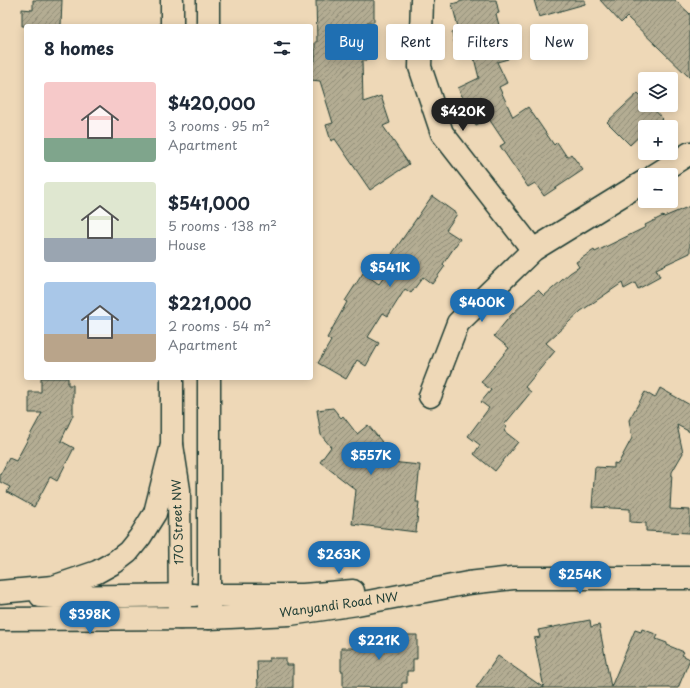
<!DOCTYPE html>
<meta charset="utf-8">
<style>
body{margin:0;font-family:"Playpen Sans",sans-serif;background:#f2f2f3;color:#1f2937;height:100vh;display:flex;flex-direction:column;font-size:15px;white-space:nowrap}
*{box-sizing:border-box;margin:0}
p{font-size:13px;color:#747a83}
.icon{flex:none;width:22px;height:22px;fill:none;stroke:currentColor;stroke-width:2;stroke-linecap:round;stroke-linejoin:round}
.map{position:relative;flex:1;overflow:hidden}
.drawer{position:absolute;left:24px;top:24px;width:289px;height:356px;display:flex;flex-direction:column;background:#fff;border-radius:4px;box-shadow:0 2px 10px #0003}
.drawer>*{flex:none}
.top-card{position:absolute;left:325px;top:24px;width:305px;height:36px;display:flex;gap:8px}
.fabs{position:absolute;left:638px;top:72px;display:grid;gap:8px}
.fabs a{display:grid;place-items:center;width:40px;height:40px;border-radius:4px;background:#fff;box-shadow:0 2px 10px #0003;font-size:20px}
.price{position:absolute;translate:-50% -34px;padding:0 9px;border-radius:14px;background:#1f6fb2;color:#fff;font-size:13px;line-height:26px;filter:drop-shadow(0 1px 2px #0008)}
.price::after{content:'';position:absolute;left:50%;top:24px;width:12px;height:9px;margin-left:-6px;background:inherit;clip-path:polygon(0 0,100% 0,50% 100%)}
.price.active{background:#222;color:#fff}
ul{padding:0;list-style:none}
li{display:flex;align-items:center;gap:12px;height:100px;padding:0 20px}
li span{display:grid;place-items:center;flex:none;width:112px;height:80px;border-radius:4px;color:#555}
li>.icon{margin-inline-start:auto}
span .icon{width:48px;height:48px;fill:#fffc;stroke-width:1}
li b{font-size:17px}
h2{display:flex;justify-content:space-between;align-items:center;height:48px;padding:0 20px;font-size:17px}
.chip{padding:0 14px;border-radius:4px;background:#fff;box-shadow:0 2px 10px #0003;font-size:14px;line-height:36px}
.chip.active{background:#1f6fb2;color:#fff}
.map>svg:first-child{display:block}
.building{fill:url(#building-hatch);stroke:#1f3d34}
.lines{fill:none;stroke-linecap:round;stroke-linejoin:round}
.minor-casing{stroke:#1f3d34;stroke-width:25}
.tertiary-casing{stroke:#1f3d34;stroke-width:25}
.secondary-casing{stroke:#1f3d34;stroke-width:25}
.minor{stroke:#eed8b7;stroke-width:22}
.tertiary{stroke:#eed8b7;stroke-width:22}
.secondary{stroke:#eed8b7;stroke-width:22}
.labels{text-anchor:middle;stroke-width:3;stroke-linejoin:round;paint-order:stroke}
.street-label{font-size:12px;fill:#1f3d34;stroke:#eed8b7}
</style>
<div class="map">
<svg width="690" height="688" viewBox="0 0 690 688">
<defs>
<pattern id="building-hatch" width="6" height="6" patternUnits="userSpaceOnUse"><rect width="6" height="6" fill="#b4ad93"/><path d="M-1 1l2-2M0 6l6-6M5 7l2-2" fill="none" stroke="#928e79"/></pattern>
</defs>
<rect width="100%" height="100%" fill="#eed8b7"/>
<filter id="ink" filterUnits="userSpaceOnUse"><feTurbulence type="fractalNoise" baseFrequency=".025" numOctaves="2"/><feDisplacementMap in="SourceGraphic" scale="8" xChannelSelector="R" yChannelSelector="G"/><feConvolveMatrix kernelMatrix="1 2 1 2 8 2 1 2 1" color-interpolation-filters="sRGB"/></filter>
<g filter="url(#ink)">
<!-- building -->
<g class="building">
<polygon points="33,0 62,0 61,26 22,26 22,9 33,10"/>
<polygon points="316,0 374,0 374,22 367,22 367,61 362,61 363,102 381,96 390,123 383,126 409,164 370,190 335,139 331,141 326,125 333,123 320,81 311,80 311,61 315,61 315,42 317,42"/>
<polygon points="466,0 496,0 499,13 496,14 508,59 497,62 507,83 499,87 513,117 528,107 554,145 557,142 567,157 571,154 583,170 544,196 535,183 528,187 500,146 505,143 489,119 476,125 458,88 479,78 472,50 457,54 452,33 459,31 452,4"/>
<polygon points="534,0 585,0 585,4 539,17"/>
<polygon points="600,0 675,0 690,14 690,78 627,17 621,23"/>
<polygon points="638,93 645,100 645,105 650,105 663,119 655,127 645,127 645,131 630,145 607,122"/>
<polygon points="432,196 457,214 446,230 460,239 443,264 445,266 432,284 423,277 411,293 405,289 388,316 383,313 368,337 379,343 366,366 357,360 346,379 318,363 331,341 327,338 347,302 345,301 363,273 379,284 398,258 392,254"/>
<polygon points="690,206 690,253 656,269 660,277 638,289 635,283 624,289 622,283 581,311 546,343 555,351 525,387 531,392 504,425 507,427 504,431 518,442 495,471 474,454 480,445 468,436 489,408 481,402 491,390 481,382 509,348 494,336 511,315 538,290 544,296 570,273 579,267 576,262 594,250 595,252 646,227 645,225 663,216 664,217"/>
<polygon points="41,378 68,378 68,385 73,385 73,415 61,441 74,448 57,481 50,477 34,507 7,492 10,487 0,482 0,475 9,458 16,461 42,413 29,413 29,392 41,392"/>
<polygon points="660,388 690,405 690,432 677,425 683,453 672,472 670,509 690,510 690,533 646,531 646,523 630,522 630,509 592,507 595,467 614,468 614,463 618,464 632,438 629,420 645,392 655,398"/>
<polygon points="333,408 341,418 343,416 357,434 368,425 382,442 362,459 420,465 416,502 419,502 416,532 352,524 356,490 320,462 331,447 321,435 317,410"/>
<polygon points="590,620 591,627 599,625 611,687 635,630 641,632 642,629 658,635 656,639 667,643 667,645 684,652 682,655 690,659 678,688 544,688 534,638 540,637 538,630"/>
<polygon points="359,635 417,635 417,659 413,659 413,671 407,671 407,683 402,683 402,688 343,687 343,671 341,671 341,648 359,648"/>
<polygon points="498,656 544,688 476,688"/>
<polygon points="269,658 286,658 286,665 293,665 293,688 258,688 257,661 269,661"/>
</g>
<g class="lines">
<!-- minor casing -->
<g class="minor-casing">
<g id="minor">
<polyline points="422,0 420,67 442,133 533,250"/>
<polyline points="655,175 690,153"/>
<polyline points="430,396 458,323 533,250 645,181"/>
</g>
</g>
<!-- tertiary casing -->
<g class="tertiary-casing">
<g id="tertiary">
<polyline points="209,595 303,595 353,591"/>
<polyline points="209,618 290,614 357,604 468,583 513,578 690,578"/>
</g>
</g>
<!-- secondary casing -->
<g class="secondary-casing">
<g id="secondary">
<polyline points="208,0 208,26"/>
<polyline points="172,26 172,0"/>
<polyline points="172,378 172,445 179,490 180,618"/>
<polyline points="0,592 53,587 97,572 115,562 128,552 140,537 155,513 172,445"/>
<polyline points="41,596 55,597 194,595"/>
<polyline points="0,619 209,618 209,378"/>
</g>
</g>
<!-- minor -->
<use href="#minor" class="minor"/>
<!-- tertiary -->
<use href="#tertiary" class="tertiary"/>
<!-- secondary -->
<use href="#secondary" class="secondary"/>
</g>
</g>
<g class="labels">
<!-- street labels -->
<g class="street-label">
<text transform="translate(178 522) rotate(-92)" y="4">170 Street NW</text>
<text transform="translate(339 605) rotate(-8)" y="4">Wanyandi Road NW</text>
</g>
</g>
</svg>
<div class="fabs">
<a><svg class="icon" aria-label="layers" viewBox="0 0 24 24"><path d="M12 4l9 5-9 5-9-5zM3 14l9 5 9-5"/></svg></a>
<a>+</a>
<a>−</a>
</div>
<b class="price active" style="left:463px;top:132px">$420K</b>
<b class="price" style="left:390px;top:288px">$541K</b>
<b class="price" style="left:482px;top:323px">$400K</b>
<b class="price" style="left:371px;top:476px">$557K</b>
<b class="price" style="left:339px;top:575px">$263K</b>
<b class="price" style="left:580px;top:595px">$254K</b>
<b class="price" style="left:90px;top:635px">$398K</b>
<b class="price" style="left:379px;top:661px">$221K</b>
<div class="top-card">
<a class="chip active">Buy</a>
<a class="chip">Rent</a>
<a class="chip">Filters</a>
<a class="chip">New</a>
</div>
<section class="drawer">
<h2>8 homes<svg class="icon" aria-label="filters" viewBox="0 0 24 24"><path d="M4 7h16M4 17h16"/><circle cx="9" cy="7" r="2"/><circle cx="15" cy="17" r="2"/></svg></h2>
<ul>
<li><span style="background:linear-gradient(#f6c9c9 70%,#7fa58c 0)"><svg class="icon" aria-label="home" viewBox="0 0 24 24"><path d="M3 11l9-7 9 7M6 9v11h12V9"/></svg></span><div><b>$420,000</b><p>3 rooms · 95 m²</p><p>Apartment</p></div></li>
<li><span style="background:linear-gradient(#dfe7d0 70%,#9aa5b1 0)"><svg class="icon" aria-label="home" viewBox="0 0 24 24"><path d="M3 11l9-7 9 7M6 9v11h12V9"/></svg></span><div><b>$541,000</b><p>5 rooms · 138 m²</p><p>House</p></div></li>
<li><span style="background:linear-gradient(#a9c7e8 65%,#b9a48a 0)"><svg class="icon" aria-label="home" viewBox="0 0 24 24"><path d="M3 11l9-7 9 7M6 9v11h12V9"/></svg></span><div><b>$221,000</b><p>2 rooms · 54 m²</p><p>Apartment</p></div></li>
</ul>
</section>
</div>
